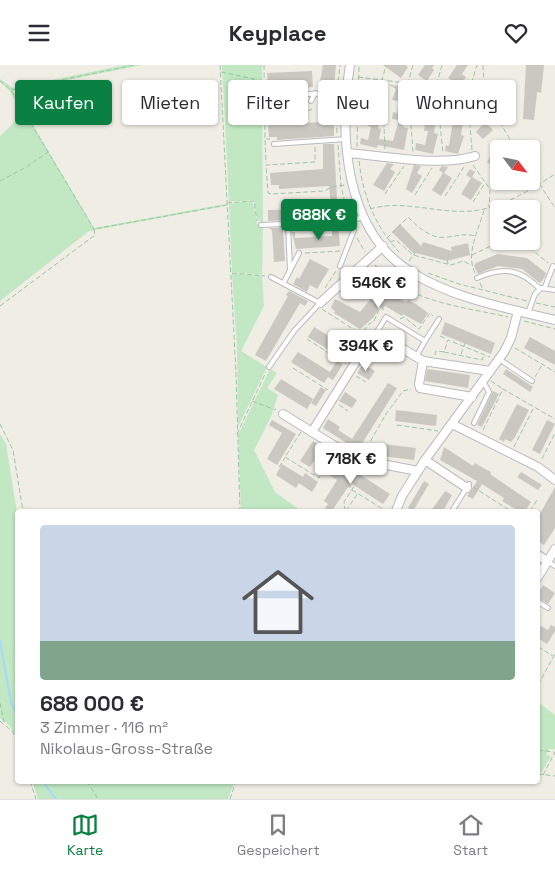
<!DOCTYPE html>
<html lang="de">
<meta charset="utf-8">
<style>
body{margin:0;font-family:"Space Grotesk",sans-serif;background:#f2f2f3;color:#2b2b33;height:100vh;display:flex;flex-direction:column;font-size:19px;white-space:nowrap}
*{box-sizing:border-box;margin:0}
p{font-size:16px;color:#7c7c81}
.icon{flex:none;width:28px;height:28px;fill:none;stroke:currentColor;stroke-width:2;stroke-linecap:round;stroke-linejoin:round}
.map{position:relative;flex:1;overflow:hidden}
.side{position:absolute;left:15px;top:444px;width:525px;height:275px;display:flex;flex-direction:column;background:#fff;border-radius:5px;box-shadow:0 1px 4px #0004}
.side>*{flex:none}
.guide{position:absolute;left:15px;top:15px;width:525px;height:45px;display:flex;gap:10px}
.needle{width:32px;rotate:122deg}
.tools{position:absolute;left:490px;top:75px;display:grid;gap:10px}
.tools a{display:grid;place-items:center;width:50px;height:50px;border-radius:5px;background:#fff;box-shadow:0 1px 4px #0004;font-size:25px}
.price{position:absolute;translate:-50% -42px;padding:0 11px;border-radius:5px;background:#fff;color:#222;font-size:16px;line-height:32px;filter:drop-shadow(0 1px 2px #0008)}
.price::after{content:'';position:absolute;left:50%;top:30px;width:15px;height:11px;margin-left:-8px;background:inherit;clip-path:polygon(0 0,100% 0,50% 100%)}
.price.on{background:#0b8043;color:#fff}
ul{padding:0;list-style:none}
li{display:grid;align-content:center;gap:10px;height:265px;padding:0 25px}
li+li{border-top:1px solid #e1e1e2}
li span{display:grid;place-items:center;height:155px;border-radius:5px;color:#555}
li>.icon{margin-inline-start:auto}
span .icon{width:90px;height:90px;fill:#fffc;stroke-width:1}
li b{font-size:21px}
.chip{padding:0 18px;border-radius:5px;background:#fff;box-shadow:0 1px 4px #0004;font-size:18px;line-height:45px}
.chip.on{background:#0b8043;color:#fff}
header{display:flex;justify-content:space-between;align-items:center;height:65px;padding:0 25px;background:#fff;font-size:22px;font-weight:600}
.tabs{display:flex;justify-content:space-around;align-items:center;height:70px;border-top:1px solid #e1e1e2;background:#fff;font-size:14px;color:#7c7c81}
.tabs a{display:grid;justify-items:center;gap:2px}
.tabs .on{color:#0b8043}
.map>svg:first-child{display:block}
.green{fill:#c1e8c2}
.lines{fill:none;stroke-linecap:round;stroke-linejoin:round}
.stream{stroke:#a6d7ff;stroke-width:2}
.building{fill:#cbc8c2}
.lane-casing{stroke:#b8bbbf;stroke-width:6}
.street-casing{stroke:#b8bbbf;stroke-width:10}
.path{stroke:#99c7a6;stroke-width:1;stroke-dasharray:5 2.5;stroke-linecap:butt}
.lane{stroke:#fff;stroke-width:4}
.street{stroke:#fff;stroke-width:8}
</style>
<header><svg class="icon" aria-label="menu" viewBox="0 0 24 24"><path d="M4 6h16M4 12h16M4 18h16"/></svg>Keyplace<svg class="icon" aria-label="heart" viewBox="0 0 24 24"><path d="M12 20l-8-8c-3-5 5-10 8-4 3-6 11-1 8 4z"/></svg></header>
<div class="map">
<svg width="555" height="734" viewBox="0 0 555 734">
<rect width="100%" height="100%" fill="#f0ede5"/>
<!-- green -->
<g class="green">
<polygon points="125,0 142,0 13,26 94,163 225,139 225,141 89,166 0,236 0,71 23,49 10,26 0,17 0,14 13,23"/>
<polygon points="222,0 262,0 263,159 257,154 254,135 229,137"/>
<polygon points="249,136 253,138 257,159 263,161 262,210 232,207 229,139"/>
<polygon points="232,208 262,211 264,241 241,286 267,302 238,362 237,283"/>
<polygon points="270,304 277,308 267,323 278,330 271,352 254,385 275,427 301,446 241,446 238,370"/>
<polygon points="0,369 6,379 17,447 17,674 9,660 0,653"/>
<polygon points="538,637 555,650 555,684 549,684 546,690 551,691 541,708 538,707"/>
<polygon points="32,716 235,716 228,734 38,734"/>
</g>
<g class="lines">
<!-- stream -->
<g class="stream">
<polyline points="0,576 11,637 18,653"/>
<polyline points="42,716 56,734"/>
</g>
</g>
<!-- building -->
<g class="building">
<polygon points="323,0 336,0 334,21 319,22"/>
<polygon points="383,0 405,0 408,2 401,13"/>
<polygon points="425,0 434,0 432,3 434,5 427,16 418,10"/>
<polygon points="457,0 468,0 462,9 466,12 460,21 448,13"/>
<polygon points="526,0 544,0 541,28 537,27 534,55 523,54"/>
<polygon points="312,6 313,22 276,24 276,20 268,21 267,8"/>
<polygon points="368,19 380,21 377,35 380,36 378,49 381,50 378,63 381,64 379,74 393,76 399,55 392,54 393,47 397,48 398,42 407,44 403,62 408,63 404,85 378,80 377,83 360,79 361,73 368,75 371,62 368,61 370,48 367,47 366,43 368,33 363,32"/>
<polygon points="388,19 405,23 403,37 392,35 396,24"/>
<polygon points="417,23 433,26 431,40 435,41 432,54 436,55 434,68 438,69 433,89 415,85 416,78 425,80 428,66 424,66 426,52 420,51 423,27"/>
<polygon points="454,29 464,31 460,51 464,52 461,70 464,71 458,89 445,86 446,80 449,81 455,44 447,42 449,30 453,31"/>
<polygon points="323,32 334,32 334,71 277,75 277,72 269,72 268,60 321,57"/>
<polygon points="485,57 493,65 483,74 476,67"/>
<polygon points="499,77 499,119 490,113 496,103 487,97"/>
<polygon points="323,79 334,79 338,153 268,156 268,145 299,144 299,140 305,140 306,143 331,142 329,121 279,124 279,120 271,120 270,108 323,104"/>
<polygon points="387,98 394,99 390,104 395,107 384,126 373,120"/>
<polygon points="414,100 421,101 417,108 422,111 412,128 406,124"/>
<polygon points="442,101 448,102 444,108 452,113 441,131 432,125 443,108 439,105"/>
<polygon points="470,104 475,107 472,112 482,118 471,135 461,129 471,113 466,110"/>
<polygon points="400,159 421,181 423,177 452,186 451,182 468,178 470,190 447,196 412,187 392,167"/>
<polygon points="338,160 340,181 296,184 292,167 295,167 295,173 332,171 332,161"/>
<polygon points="269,163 283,163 285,196 274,197 272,165"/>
<polygon points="498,189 527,193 546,208 545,212 540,218 522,204 498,201 478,209 474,201 476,198"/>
<polygon points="310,194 329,204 317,224 310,220 307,227 293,219 297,212 299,214"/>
<polygon points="379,224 406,237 408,235 416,239 428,248 421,259 403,249 402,251 385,241 383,243 380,241 374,252 360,264 334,248 335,246 331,243 335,234 360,247"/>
<polygon points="289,226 308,236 305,241 300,238 266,296 255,290 288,231 286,230"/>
<polygon points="445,257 495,278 491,289 441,269"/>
<polygon points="314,262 347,282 354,270 359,273 350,289 344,285 340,292 308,272"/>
<polygon points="530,272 555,286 555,300 524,283"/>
<polygon points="298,287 330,307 337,296 343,299 333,315 328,312 324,318 291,297"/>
<polygon points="363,299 375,306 369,315 357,308"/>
<polygon points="427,304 470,310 468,323 425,316"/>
<polygon points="506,304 533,322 530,327 503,309"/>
<polygon points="281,314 313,334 307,344 274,324"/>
<polygon points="388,318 397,323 361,380 363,381 361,387 323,363 328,354 340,362 338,365 352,374"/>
<polygon points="321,322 326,325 316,341 311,338"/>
<polygon points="493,326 499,329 482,362 477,360"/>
<polygon points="345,327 357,335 352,343 339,336"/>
<polygon points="517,339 529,345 515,372 511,377 505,374 504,377 499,374"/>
<polygon points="396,345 437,350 436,361 395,356"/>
<polygon points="272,355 296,369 277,400 267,394 282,368 269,360"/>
<polygon points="547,355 555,359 540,389 532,385"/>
<polygon points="313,376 323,382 310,402 300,396"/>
<polygon points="375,378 416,383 414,395 373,390"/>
<polygon points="444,382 473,401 475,398 485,404 491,407 490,409 531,437 525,446 519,446 505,438 502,436 504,433 482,419 473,434 467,431 477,416 440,395"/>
<polygon points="337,393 354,404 356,401 361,404 359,409 390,429 383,439 352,419 350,423 348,422 332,446 323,446 328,439 324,436 337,415 327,409"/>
<polygon points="282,399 303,412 305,408 318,417 312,427 299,418 296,423 276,410"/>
<polygon points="521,407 542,420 538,425 517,412"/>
<polygon points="424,416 429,419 413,446 408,443"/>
<polygon points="555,422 555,463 544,480 538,476 538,452"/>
<polygon points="445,426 452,430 443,446 431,446"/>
<polygon points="543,520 555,528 548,539 538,533 538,528"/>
<polygon points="551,560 555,562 555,566 547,579 538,573 538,567 541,561 548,565"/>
</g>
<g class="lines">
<!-- lane casing -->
<g class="lane-casing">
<g id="lane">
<polyline points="271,30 346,28"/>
<polyline points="311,36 315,28"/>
<polyline points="274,79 346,74"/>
<polyline points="288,159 290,205"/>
<polyline points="261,160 349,156 364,152"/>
<polyline points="340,201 354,165"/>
<path d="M477 213C504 201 520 204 540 224"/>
<polyline points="284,217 299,188"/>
<polyline points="545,222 553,201 555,202"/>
<polyline points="528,248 535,229 541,223 555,225"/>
<polyline points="375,270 386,252 425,276 416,292"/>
<polyline points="425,276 439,254"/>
<polyline points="499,294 532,316"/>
<polyline points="269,302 294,266 320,238 271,212"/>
<polyline points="474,358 489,327 483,316"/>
<polyline points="323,407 338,384"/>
<polyline points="452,446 469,419"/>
<polyline points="547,496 555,501"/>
<polyline points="538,537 548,543"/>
</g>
</g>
<!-- street casing -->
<g class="street-casing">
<g id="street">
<path d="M350 0C339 69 344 166 411 207 454 234 507 243 555 255"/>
<path d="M348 88C385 91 441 102 475 91"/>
<polyline points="320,238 383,181"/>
<polyline points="423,296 419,319 420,323 472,332"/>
<polyline points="283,349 312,367"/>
<polyline points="452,359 538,402 555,415"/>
<polyline points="425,395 467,423"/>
<polyline points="418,406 356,394 312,367 363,285 372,278 390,276 423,296 490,306"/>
<polyline points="396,446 402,431 425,395 504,287 511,273 518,246"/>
<polyline points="538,490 547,496"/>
<polyline points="538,512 555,484"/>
</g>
</g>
<!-- path -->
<g class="path">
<polyline points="220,0 236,309 240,446"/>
<polyline points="264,0 265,74 270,74"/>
<polyline points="413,0 408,18 413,88"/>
<polyline points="442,0 436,21 443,88"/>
<path d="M483 0C483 32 500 58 516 84"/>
<polyline points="221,7 254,14 257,24 268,24"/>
<polyline points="358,12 469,26 477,0"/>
<polyline points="0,16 11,25 94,164"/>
<polyline points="337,24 340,0"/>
<polyline points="11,25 135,0"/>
<polyline points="336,33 337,69"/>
<polyline points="265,52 300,50 305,45 311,45 313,41"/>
<polyline points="265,75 266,98"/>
<polyline points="338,80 341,121 348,150"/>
<polyline points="315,82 315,97 266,100 268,128 271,129 325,126 331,122 345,120"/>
<polyline points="357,82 359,0"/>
<polyline points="385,84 382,15 386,0"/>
<polyline points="472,85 469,48 488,32"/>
<path d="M359 96C363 131 375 161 399 187"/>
<polyline points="473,100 490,124 489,142"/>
<polyline points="531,106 555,143"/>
<polyline points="0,116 28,101 48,87"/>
<polyline points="385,129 404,101"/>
<polyline points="415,130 432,103"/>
<polyline points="445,131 464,102"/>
<polyline points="473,137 485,118"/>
<polyline points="227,138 254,136 257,156"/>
<path d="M370 144C403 134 437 149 471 146 500 144 531 125 555 109"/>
<polyline points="357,173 365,187"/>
<path d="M387 173 408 152C418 162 431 175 448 172 458 171 465 168 475 171"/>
<polyline points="390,177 396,175 413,190 451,200 463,196 471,200"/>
<polyline points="305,188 341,186"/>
<polyline points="472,190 495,179 530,183 548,198"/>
<polyline points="447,195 448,199"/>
<polyline points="409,196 415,188 413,187"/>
<path d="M375 200C405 237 465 242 508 252"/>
<polyline points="232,208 265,211"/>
<polyline points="428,208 459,219 527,236"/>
<path d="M475 208C465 188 479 165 484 145"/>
<polyline points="480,218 483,225"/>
<polyline points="325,223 336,206"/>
<polyline points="536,238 555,242"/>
<polyline points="0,241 95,170 94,164 227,140"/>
<polyline points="322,244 367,273"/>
<polyline points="400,254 404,252 419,264 430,248 433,251"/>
<polyline points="524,256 555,264"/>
<polyline points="369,270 363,267 369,259 374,256 380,242 386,246"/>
<polyline points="440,271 447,274"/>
<polyline points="307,274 346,299"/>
<polyline points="515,283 555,307"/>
<polyline points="444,287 482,295 484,290"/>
<polyline points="461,289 465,278"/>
<polyline points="435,290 436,286 444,287 448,275 490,292"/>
<polyline points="293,303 328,325"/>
<polyline points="356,311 366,317"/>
<polyline points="535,312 542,300"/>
<polyline points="491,316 503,324"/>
<polyline points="252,336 276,345"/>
<polyline points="339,340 348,346"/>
<polyline points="0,359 13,385 23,446"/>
<polyline points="397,360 438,366"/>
<polyline points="483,365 503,324 555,354"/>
<polyline points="301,367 285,392 319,413 320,411"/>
<polyline points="237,369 266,307"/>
<polyline points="514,382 533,344"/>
<polyline points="363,389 386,349 403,326 411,324"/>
<polyline points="542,394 555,368"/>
<polyline points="279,402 285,393"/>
<polyline points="473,422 511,446"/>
<polyline points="352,425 386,446"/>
<polyline points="345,446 344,437 365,404"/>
<polyline points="346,446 358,428"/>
<polyline points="530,446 537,435"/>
<polyline points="538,582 553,591"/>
<polyline points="538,620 555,589"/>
<polyline points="0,638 4,657"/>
<polyline points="0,656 13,667 18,680"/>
<polyline points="538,685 554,687"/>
<polyline points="538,709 555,711"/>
<polyline points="543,710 555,687"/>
<polyline points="30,716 36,734"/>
<polyline points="87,716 98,734"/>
<polyline points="230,734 236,716"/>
</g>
<!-- lane -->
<use href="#lane" class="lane"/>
<!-- street -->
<use href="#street" class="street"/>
</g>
</svg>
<div class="tools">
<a><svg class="needle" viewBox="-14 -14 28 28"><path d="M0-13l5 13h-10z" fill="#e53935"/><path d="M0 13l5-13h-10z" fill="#7c7c81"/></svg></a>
<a><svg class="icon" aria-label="layers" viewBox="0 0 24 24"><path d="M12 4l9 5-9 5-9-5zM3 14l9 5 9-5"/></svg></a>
</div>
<b class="price on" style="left:319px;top:176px">688K €</b>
<b class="price" style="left:379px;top:244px">546K €</b>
<b class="price" style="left:366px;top:307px">394K €</b>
<b class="price" style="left:351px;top:420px">718K €</b>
<div class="guide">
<a class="chip on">Kaufen</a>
<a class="chip">Mieten</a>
<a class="chip">Filter</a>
<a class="chip">Neu</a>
<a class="chip">Wohnung</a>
</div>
<section class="side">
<ul>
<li><span style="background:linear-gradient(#c9d6e8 75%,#7fa58c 0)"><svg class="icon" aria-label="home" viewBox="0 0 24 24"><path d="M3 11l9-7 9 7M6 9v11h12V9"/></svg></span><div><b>688 000 €</b><p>3 Zimmer · 116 m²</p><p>Nikolaus-Gross-Straße</p></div></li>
</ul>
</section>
</div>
<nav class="tabs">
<a class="on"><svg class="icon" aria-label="map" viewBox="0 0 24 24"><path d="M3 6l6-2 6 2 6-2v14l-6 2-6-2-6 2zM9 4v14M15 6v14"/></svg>Karte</a>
<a><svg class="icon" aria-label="saved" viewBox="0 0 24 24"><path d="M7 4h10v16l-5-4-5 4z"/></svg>Gespeichert</a>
<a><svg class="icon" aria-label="home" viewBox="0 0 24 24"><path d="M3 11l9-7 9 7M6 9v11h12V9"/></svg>Start</a>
</nav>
